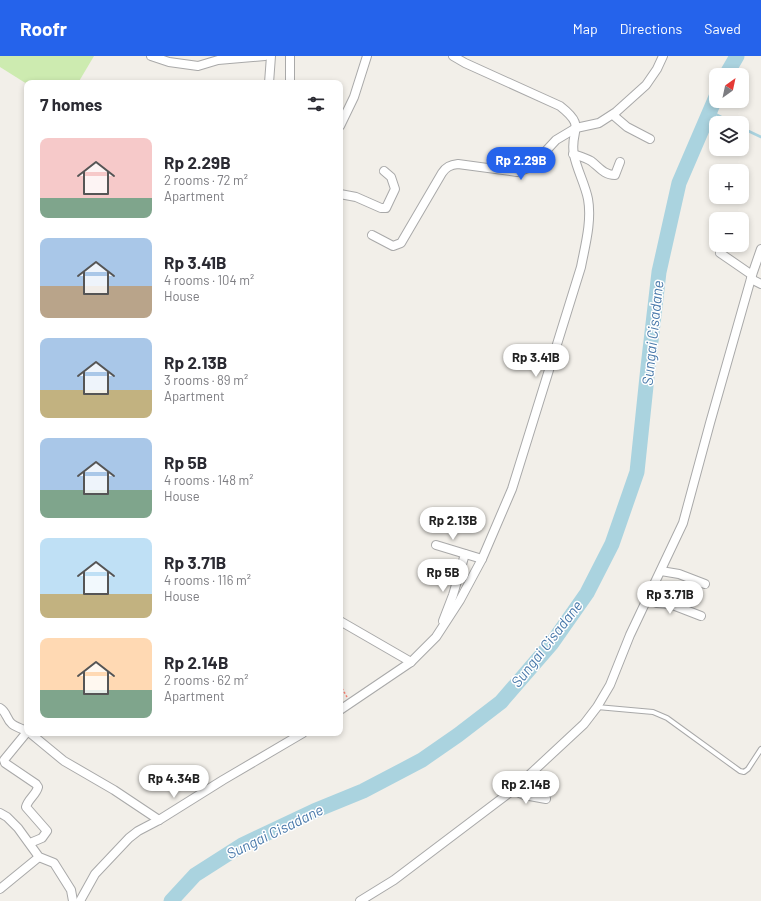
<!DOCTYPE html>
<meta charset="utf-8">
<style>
body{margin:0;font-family:Barlow,sans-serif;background:#f2f2f3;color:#2b2b33;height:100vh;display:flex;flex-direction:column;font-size:15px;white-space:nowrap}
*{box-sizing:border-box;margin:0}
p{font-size:13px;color:#7c7c81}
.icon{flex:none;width:22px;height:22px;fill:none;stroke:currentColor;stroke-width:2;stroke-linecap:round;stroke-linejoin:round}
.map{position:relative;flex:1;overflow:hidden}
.drawer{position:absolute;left:24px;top:24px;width:319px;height:656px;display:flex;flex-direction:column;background:#fff;border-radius:8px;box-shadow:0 2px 6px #0003}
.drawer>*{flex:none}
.needle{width:26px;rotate:33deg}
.controls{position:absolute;left:709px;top:12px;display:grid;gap:8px}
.controls a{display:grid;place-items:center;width:40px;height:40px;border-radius:8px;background:#fff;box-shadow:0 2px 6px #0003;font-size:20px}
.price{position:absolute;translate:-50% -34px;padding:0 9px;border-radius:14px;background:#fff;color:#222;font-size:13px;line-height:26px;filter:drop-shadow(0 1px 2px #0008)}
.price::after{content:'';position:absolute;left:50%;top:24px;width:12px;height:9px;margin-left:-6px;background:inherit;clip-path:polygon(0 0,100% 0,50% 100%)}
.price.current{background:#2563eb;color:#fff}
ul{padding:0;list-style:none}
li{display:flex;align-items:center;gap:12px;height:100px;padding:0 16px}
li span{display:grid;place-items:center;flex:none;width:112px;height:80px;border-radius:8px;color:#555}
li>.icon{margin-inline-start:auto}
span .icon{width:48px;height:48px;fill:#fffc;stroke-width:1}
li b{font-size:17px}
h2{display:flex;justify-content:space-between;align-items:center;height:48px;padding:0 16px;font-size:17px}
header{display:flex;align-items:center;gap:24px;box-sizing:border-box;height:56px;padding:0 20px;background:#2563eb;color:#fff}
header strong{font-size:19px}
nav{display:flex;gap:22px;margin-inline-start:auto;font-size:14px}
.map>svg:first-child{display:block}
.grass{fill:#cdebb0}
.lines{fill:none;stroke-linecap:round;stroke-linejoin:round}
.stream{stroke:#aad3df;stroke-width:2.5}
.river{stroke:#aad3df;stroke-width:15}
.lane-casing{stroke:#a9a9a9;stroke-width:6}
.street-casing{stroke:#a9a9a9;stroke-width:10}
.path{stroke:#fa8072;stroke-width:1.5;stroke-dasharray:2 2;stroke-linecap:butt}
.lane{stroke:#fff;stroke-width:4}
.street{stroke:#fff;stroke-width:8}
.labels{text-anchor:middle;stroke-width:3;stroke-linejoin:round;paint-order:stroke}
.water-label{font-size:15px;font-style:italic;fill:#4a7aab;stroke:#fff}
</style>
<header>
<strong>Roofr</strong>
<nav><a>Map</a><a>Directions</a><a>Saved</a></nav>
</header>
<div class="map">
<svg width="761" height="845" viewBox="0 0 761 845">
<rect width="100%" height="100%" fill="#f2efe9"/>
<!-- grass -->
<polygon class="grass" points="0,0 94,0 78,27 27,28 0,11"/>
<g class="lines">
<!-- stream -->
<g class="stream">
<polyline points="710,55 733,67"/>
<polyline points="742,72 761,81"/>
</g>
<!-- river -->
<g class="river">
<polyline points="726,19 737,0"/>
<polyline points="171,845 195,819 242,789 314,755 363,735 422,704 458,679 501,646 552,587 587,537 612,488 637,416 648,311 659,216 679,127 716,41"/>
</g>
<!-- lane casing -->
<g class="lane-casing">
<polyline id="lane" points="597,651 653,656 667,662 740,715 744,716 748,713 761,693"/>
</g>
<!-- street casing -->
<g class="street-casing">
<g id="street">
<polyline points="151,0 169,6 198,10 218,4 265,0"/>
<polyline points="290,0 290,27"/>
<polyline points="269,27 271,0"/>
<polyline points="613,59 627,71 650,83"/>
<polyline points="340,70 354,41 367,0"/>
<path d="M573 98C579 100 586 102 591 105 599 111 604 119 615 119L620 106"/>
<polyline points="340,138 356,141 381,152 386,152 395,133 391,121 384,115"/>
<path d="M372 179 393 190 401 187 442 117C446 111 450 109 458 108L517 116 531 111 556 84 576 72 599 67 616 56 646 29 657 13 663 0"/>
<polyline points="720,197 752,219"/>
<polyline points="751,223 761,228"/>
<polyline points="436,489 482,503"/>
<polyline points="661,515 679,518 705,528"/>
<polyline points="646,543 657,547 670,548 701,560"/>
<polyline points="340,565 411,606"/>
<polyline points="443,565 453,539 465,498"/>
<path d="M0 652C7 656 6 663 12 668 16 671 22 673 27 675"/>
<path d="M340 654 411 606 436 581 460 544 482 503 512 433 581 211C585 190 592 165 588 143 585 128 577 114 574 99 569 73 588 72 560 50L465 7 453 0"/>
<path d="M27 676 4 704 5 707 36 728 38 731C36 739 28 743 26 751L47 775 42 782 30 787"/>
<polyline points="30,677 64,705 114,734 159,764"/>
<polyline points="513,734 524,739 546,743"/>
<polyline points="0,757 7,761 18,772 39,801 54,807 71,834 73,845"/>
<polyline points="0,833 39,801"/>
<polyline points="80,845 95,818 129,782 138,775 159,764 223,724 303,677"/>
<polyline points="360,845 394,824 513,734 584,668 597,651 610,629 630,579 683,467 710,367 752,219 761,193"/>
</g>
</g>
<!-- path -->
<polyline class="path" points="340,629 347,641"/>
<!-- lane -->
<use href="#lane" class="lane"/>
<!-- street -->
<use href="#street" class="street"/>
</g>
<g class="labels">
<!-- water labels -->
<g class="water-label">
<text transform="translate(653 277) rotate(-84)" y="5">Sungai Cisadane</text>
<text transform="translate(547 588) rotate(-52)" y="5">Sungai Cisadane</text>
<text transform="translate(275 776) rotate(-26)" y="5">Sungai Cisadane</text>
</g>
</g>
</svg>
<div class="controls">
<a><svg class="needle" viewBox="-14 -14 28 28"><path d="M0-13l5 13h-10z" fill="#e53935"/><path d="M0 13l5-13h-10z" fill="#7c7c81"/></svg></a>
<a><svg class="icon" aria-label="layers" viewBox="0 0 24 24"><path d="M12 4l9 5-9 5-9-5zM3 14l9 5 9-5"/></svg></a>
<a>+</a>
<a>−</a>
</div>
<b class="price current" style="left:521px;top:125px">Rp 2.29B</b>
<b class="price" style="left:536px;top:322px">Rp 3.41B</b>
<b class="price" style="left:453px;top:485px">Rp 2.13B</b>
<b class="price" style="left:443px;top:537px">Rp 5B</b>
<b class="price" style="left:670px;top:559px">Rp 3.71B</b>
<b class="price" style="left:174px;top:743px">Rp 4.34B</b>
<b class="price" style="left:526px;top:749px">Rp 2.14B</b>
<section class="drawer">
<h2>7 homes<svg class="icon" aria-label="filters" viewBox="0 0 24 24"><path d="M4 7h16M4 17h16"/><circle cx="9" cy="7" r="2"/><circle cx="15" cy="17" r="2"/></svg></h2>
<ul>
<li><span style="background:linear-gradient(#f6c9c9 75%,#7fa58c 0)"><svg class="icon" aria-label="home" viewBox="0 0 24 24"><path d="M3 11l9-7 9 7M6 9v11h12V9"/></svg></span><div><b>Rp 2.29B</b><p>2 rooms · 72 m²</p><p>Apartment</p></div></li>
<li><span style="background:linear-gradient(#a9c7e8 60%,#b9a48a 0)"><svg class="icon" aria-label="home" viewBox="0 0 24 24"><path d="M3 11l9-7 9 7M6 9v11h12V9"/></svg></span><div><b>Rp 3.41B</b><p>4 rooms · 104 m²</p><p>House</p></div></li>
<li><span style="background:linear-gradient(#a9c7e8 65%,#c2b280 0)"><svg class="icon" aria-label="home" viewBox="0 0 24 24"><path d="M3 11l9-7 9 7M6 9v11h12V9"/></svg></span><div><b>Rp 2.13B</b><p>3 rooms · 89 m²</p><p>Apartment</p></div></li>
<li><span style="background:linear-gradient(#a9c7e8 65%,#7fa58c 0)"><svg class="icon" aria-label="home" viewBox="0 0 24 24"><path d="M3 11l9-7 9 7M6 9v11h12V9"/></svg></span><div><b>Rp 5B</b><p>4 rooms · 148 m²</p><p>House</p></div></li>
<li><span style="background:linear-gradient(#bfe0f5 70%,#c2b280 0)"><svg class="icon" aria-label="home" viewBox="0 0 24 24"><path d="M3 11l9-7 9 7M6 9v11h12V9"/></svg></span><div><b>Rp 3.71B</b><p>4 rooms · 116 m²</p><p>House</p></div></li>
<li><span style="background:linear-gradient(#ffd9b3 65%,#7fa58c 0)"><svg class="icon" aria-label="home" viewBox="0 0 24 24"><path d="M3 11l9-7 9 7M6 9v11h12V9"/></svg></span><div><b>Rp 2.14B</b><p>2 rooms · 62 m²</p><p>Apartment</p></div></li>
</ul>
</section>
</div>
